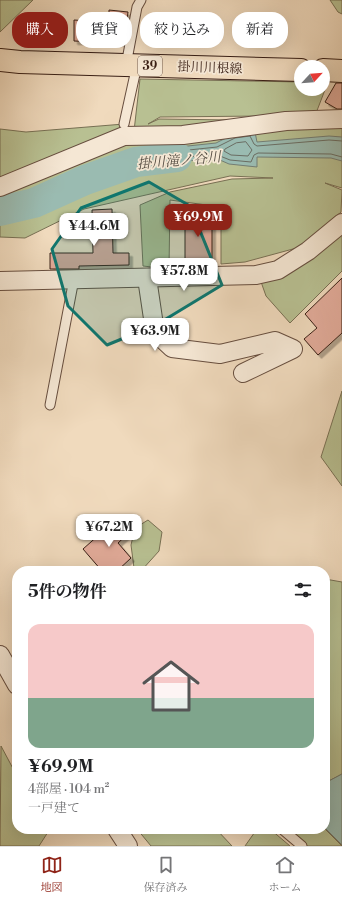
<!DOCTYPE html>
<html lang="ja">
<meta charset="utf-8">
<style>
body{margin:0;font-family:"Libre Bodoni","Noto Serif JP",serif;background:#f6f6f6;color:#202124;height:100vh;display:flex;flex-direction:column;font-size:15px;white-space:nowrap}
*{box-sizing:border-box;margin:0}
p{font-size:13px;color:#757577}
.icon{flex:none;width:22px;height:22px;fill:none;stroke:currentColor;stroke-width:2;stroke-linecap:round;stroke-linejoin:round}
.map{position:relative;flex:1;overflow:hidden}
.sheet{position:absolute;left:12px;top:566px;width:318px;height:268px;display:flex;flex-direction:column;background:#fff;border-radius:16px;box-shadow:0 4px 16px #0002}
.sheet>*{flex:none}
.top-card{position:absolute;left:12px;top:12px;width:318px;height:36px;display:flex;gap:8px}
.needle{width:26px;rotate:64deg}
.buttons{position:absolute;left:294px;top:60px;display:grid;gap:8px}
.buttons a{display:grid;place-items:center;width:36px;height:36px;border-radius:50%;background:#fff;box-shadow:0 4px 16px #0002;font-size:20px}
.price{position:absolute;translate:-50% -34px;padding:0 9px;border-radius:8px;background:#fff;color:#222;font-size:13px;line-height:26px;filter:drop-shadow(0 1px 2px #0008)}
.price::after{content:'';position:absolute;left:50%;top:24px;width:12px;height:9px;margin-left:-6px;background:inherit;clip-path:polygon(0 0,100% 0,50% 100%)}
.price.active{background:#8f2418;color:#fff}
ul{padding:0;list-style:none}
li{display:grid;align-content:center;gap:8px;height:212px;padding:0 16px}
li span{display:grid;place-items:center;height:124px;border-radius:12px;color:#555}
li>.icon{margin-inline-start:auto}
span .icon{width:72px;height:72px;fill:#fffc;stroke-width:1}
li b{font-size:17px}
h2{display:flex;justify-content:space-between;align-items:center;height:48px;padding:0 16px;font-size:17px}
.pill{padding:0 14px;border-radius:16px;background:#fff;box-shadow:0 4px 16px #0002;font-size:14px;line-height:36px}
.pill.active{background:#8f2418;color:#fff}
.tab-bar{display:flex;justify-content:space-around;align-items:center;height:56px;border-top:1px solid #e0e0e0;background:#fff;font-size:11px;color:#757577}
.tab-bar a{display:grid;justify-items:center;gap:2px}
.tab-bar .active{color:#8f2418}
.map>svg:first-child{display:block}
.green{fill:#b8c092;stroke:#787054;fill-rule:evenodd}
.water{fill:#9abbb1;stroke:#737d73}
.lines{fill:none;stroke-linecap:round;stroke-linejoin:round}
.shore{stroke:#6a6d63;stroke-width:1}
.river{stroke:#9abbb1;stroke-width:30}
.building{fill:#e2ab9a;stroke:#391f15;filter:url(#shadow)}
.service-casing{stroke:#674e3f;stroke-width:11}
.minor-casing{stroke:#674e3f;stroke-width:20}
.primary-casing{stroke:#391f15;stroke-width:24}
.service{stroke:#f5e7d4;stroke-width:9}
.minor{stroke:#f5e7d4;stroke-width:18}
.primary{stroke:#f0dabd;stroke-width:22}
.marked{fill:#0f766e;fill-opacity:0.2;stroke:#0f766e;stroke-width:3;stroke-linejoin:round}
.labels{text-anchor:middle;stroke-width:3.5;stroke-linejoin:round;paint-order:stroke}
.shield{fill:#f5e7d4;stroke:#715b4e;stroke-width:1}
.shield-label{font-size:12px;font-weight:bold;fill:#391f15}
.street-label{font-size:13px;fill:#391f15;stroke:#f5e7d4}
.water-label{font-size:14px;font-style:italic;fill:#564e44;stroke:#f5e7d4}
</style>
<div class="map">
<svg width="342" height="846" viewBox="0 0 342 846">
<defs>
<filter id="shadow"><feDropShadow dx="3.5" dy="3.5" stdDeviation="0" flood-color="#0004"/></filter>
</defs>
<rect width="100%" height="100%" fill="#f0dabd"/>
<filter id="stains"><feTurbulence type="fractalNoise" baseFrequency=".005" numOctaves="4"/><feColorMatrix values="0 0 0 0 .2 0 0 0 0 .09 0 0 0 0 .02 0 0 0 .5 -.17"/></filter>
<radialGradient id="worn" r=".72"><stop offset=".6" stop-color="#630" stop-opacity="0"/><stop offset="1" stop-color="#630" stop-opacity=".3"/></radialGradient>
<!-- green -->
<g class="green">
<polygon points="0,0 33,0 0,32"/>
<polygon points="330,0 342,0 342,14 338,12"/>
<path d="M140 79 301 82V89H323V82H328L313 121 342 120V188L325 183 342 190 341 212 304 246 245 262 221 264V207L170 200 169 269 143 266 140 205 170 192 232 179 273 178 230 176 84 209 25 238 0 237V129L26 132 124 124 134 131ZM263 116 305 121 159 119 148 124 160 117Z"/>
<polygon points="342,230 342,271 290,323 266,296 260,279"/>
<polygon points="342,391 342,486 321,457"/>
<polygon points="148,520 162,532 159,551 141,571 129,571 134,568 131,545 135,528"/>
<polygon points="325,579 342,582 342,774 325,783"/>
<polygon points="1,746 17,776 17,829 46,829 48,832 39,846 0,846"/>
<polygon points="137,829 216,829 232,846 151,846"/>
<polygon points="257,829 270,829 290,846 245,846"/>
<polygon points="280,829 325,829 342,846 302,846"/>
</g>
<!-- water -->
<g class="water">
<polygon points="255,132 257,142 329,136 342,137 342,161 331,158 257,157 257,167 229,164 220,160 197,160 139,166 131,157 150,150 216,143 234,134"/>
<polygon points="92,177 5,213 0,213 0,202 23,200 81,178"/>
<polygon points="342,774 342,845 325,828 325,783"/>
</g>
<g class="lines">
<!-- shore -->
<g class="shore">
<polyline points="342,141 329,140 257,146 254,144 250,136 235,138 217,147 151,154 140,159 142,161 197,156 220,156 230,160 251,162 254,155 258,153 331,154 342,157"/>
<polygon points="246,142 252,150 248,156 231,155 224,151 225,149 236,143"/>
</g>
<!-- river -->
<polyline class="river" points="0,211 34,203 85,180 136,162 177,157"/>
</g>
<!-- building -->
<g class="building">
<polygon points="109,10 128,12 124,43 74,41 74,20 109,22"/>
<polygon points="336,83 342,83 342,109 337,109 325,102"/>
<polygon points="112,209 113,253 129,253 129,265 79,266 79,269 50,269 50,253 93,253 92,210"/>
<rect x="185" y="212" width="27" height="53"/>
<polygon points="342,278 342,333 318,355 304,339 317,328 305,314"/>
<polygon points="118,518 130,532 118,543 131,558 117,571 102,571 83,549"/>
</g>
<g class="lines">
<!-- service casing -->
<g class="service-casing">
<g id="service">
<polyline points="126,65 137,7 141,0"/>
<polyline points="124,124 137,65"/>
<polyline points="50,405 74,279"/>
<polyline points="282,829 302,846"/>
</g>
</g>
<!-- minor casing -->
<g class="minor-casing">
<g id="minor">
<polyline points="0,187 124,136 183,135 286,121 342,119"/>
<polyline points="147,278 155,332 172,348 220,354 275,341 293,349 243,373"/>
<polyline points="0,281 256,275 278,270 308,251 342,223"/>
<polyline points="0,655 17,685"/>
<polyline points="117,829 128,846"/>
</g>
</g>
<!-- primary casing -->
<g class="primary-casing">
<g id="primary">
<polyline points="0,60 20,62 301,70"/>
<polyline points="323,70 342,71"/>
</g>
</g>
<!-- service -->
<use href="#service" class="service"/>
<!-- minor -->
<use href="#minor" class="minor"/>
<!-- primary -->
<use href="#primary" class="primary"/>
</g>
<!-- marked area -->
<path class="marked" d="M149 182 190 206 222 285 156 325 107 345 68 306 52 249 81 208Z"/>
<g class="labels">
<!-- shield labels -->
<rect class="shield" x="138" y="56" width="24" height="20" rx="3"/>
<g class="shield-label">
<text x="150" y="70">39</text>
</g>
<!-- street labels -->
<g class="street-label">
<text transform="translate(210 67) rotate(2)" y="5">掛川川根線</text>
</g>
<!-- water labels -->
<g class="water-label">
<text transform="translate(179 160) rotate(-5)" y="5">掛川滝ノ谷川</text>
</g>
</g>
<rect width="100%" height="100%" filter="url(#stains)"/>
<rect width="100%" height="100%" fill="url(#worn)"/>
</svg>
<div class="buttons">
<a><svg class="needle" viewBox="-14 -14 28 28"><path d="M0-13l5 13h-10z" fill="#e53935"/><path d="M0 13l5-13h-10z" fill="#757577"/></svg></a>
</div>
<b class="price active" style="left:198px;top:238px">¥69.9M</b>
<b class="price" style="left:94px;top:247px">¥44.6M</b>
<b class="price" style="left:184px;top:292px">¥57.8M</b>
<b class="price" style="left:155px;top:352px">¥63.9M</b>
<b class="price" style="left:109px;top:548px">¥67.2M</b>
<div class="top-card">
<a class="pill active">購入</a>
<a class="pill">賃貸</a>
<a class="pill">絞り込み</a>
<a class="pill">新着</a>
</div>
<section class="sheet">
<h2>5件の物件<svg class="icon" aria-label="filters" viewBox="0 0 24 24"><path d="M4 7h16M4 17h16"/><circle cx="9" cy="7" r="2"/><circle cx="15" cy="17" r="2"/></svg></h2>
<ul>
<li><span style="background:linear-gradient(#f6c9c9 60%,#7fa58c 0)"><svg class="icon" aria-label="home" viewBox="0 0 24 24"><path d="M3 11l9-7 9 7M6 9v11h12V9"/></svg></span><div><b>¥69.9M</b><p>4部屋 · 104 m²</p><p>一戸建て</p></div></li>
</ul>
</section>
</div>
<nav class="tab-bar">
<a class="active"><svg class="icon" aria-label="map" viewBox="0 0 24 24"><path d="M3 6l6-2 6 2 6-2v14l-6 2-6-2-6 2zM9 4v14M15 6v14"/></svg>地図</a>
<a><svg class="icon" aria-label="saved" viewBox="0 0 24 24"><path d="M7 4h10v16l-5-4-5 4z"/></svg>保存済み</a>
<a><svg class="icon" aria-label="home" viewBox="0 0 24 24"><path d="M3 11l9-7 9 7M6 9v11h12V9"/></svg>ホーム</a>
</nav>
